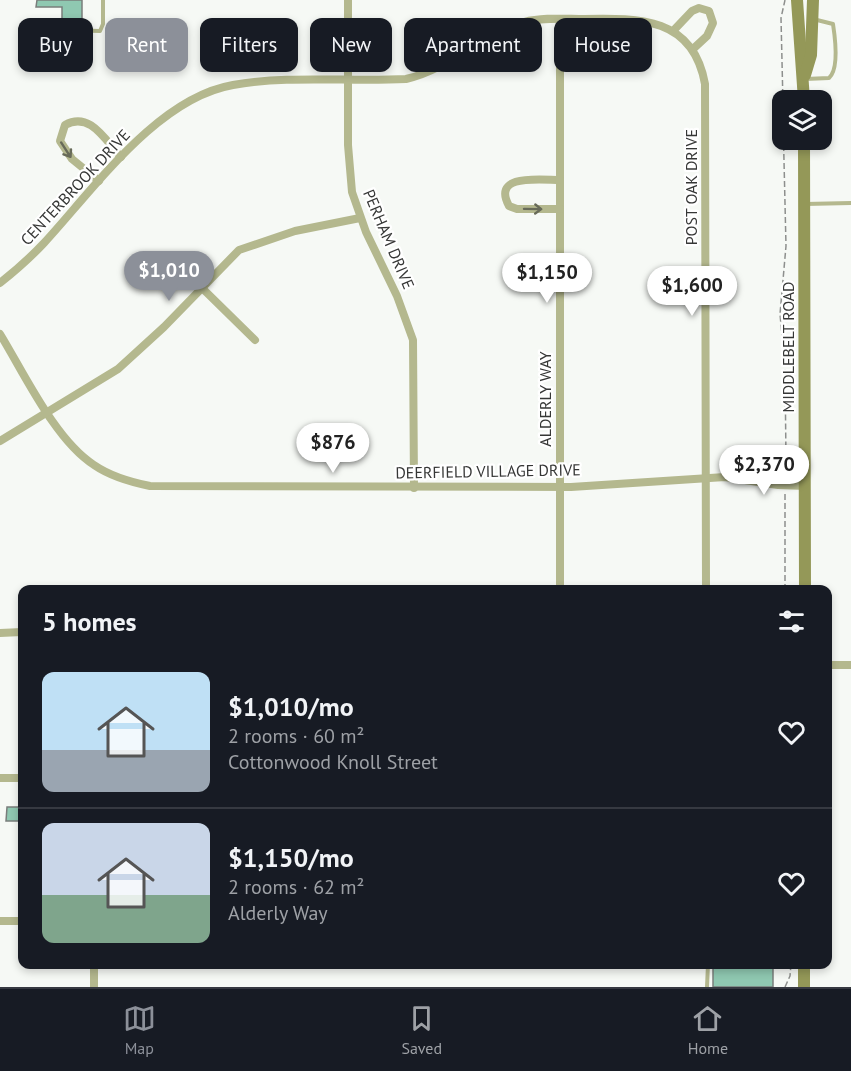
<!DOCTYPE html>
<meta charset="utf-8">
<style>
body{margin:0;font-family:"PT Sans",sans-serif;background:#242831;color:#f1f3f6;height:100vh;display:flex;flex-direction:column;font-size:22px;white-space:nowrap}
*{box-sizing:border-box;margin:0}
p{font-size:20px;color:#9ea1a6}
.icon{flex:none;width:33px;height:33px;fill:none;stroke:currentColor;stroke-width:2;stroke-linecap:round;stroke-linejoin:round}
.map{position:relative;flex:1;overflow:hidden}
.sheet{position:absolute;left:18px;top:585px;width:814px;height:384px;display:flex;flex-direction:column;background:#171b24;border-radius:12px;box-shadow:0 3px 9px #0003}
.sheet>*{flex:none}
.banner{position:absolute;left:18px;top:18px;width:816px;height:54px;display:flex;gap:12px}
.buttons{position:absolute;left:772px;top:90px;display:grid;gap:12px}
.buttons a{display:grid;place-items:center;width:60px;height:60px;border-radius:12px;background:#171b24;box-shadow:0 3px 9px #0003;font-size:30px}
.price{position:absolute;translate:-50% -51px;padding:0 14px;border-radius:21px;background:#fff;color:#222;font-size:20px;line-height:39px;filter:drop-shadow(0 2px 3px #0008)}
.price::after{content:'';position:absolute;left:50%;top:36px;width:18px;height:14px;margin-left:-9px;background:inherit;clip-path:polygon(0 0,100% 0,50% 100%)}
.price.on{background:#8c9099;color:#fff}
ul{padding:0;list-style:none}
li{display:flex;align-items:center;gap:18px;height:150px;padding:0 24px}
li+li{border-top:2px solid #363941}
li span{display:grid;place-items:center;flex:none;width:168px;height:120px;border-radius:12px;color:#555}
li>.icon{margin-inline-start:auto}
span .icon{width:72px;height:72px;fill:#fffc;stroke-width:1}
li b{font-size:26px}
h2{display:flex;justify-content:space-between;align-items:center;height:72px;padding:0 24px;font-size:26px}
.tag{padding:0 21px;border-radius:12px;background:#171b24;box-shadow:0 3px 9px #0003;font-size:21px;line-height:54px}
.tag.on{background:#8c9099;color:#fff}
.dock{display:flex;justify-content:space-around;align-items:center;height:84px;border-top:2px solid #363941;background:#171b24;font-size:16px;color:#9ea1a6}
.dock a{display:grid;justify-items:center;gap:3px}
.dock .on{color:#8c9099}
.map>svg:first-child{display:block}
.building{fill:#8fc8b1;stroke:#797d7b;stroke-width:1.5}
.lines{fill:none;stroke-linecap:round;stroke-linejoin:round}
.path{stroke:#8d8f8d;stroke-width:1.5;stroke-dasharray:6 3;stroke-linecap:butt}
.lane{stroke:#b4b88e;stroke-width:4}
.street{stroke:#b4b88e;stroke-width:8}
.secondary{stroke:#949858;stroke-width:12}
.oneway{stroke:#686b59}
.labels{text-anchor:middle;stroke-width:4.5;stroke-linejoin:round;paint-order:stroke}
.street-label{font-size:16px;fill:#363736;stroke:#fff}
</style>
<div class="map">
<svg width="851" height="987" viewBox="0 0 851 987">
<rect width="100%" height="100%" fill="#f6f9f5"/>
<!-- building -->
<g class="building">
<polygon points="37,0 82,0 82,19 62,19 62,7 36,7"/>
<polygon points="7,807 22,807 22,821 6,821"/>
<rect x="713" y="968" width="60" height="19"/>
</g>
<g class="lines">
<!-- path -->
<g class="path">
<polyline points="783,104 781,18 785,0"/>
<polyline points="783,118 786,246 780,314 785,368 786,460"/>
<polyline points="785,494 785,590"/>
<polyline points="785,987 790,976 791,964"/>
</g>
<!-- lane -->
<g class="lane">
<polyline points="26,29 100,31 103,24 103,0"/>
<path d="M805 79 829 78C839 69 835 37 833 24L813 19"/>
<polyline points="805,204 851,203"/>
<polyline points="707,987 708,964"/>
</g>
<!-- street -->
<g class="street">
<polyline points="348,0 348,145 352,192 366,232 397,296 413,340 414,488"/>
<polyline points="560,19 560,590"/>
<polyline points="673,31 692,11 699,8 709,11 713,23 707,36 693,49"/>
<path d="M99 181 72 159 60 141 65 125C90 111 105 140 121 157"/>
<path d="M560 209H517L509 206C491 173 541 180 560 180"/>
<path d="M0 283C15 271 30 258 44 243 93 190 157 98 233 85 289 75 348 82 406 79 451 69 482 33 524 22 543 17 565 19 584 19 640 18 693 17 705 84L706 590"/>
<polyline points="201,287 255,340"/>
<path d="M0 334C24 373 55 440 94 465 110 476 130 482 150 486L571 487 725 477 778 485 806 486"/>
<polyline points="0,441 118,369 164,327 239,250 295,231 360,218"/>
<polyline points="732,476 760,469 805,468"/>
<polyline points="0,633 22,632"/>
<polyline points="828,665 851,665"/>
<polyline points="0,778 22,778"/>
<polyline points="0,921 22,921"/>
<polyline points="94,987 94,964"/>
</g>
<!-- secondary -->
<g class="secondary">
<polyline points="797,0 804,100"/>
<polyline points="805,75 811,55 813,0"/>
<polyline points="804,140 805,590"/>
<polyline points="804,964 804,987"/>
</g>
</g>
<!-- one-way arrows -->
<defs><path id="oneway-shaft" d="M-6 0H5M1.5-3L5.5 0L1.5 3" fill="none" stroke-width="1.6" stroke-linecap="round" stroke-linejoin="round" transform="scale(1.5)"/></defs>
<g class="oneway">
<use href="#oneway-shaft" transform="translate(66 150) rotate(57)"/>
<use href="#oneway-shaft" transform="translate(533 209) rotate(1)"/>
</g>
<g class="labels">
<!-- street labels -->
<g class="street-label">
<text transform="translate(75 187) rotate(-47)" y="6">CENTERBROOK DRIVE</text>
<text transform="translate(691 187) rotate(-90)" y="6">POST OAK DRIVE</text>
<text transform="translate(389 239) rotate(67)" y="6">PERHAM DRIVE</text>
<text transform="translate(788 347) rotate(-90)" y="6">MIDDLEBELT ROAD</text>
<text transform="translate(545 399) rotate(-90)" y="6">ALDERLY WAY</text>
<text transform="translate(488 471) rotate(-1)" y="6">DEERFIELD VILLAGE DRIVE</text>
</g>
</g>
</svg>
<div class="buttons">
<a><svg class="icon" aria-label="layers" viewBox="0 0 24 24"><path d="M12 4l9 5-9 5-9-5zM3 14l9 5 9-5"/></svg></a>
</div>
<b class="price on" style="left:169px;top:302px">$1,010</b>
<b class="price" style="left:547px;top:304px">$1,150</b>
<b class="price" style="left:692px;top:317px">$1,600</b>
<b class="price" style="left:333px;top:474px">$876</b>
<b class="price" style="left:764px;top:496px">$2,370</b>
<div class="banner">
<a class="tag">Buy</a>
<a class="tag on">Rent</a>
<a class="tag">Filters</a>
<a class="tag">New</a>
<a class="tag">Apartment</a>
<a class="tag">House</a>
</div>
<section class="sheet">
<h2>5 homes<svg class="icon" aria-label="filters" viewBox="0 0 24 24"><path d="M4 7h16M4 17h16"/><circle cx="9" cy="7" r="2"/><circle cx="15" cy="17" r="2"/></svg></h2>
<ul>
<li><span style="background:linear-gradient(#bfe0f5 65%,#9aa5b1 0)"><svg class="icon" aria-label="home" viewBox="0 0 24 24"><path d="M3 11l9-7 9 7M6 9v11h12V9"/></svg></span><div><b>$1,010/mo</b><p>2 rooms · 60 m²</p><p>Cottonwood Knoll Street</p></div><svg class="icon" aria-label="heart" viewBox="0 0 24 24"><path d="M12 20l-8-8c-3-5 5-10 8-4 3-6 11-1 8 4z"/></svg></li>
<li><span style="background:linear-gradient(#c9d6e8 60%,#7fa58c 0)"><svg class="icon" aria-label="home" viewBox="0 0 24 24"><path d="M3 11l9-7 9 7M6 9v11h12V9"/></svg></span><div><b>$1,150/mo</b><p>2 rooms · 62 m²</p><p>Alderly Way</p></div><svg class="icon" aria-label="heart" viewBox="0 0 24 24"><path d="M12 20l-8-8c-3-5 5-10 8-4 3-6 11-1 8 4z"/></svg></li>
</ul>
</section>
</div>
<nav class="dock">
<a class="on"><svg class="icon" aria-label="map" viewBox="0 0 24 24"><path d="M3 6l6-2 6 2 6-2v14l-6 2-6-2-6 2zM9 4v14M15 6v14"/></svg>Map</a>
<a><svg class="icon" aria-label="saved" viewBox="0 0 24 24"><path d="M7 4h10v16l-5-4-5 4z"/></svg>Saved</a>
<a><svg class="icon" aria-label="home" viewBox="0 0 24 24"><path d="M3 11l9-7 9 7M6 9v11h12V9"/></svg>Home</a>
</nav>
